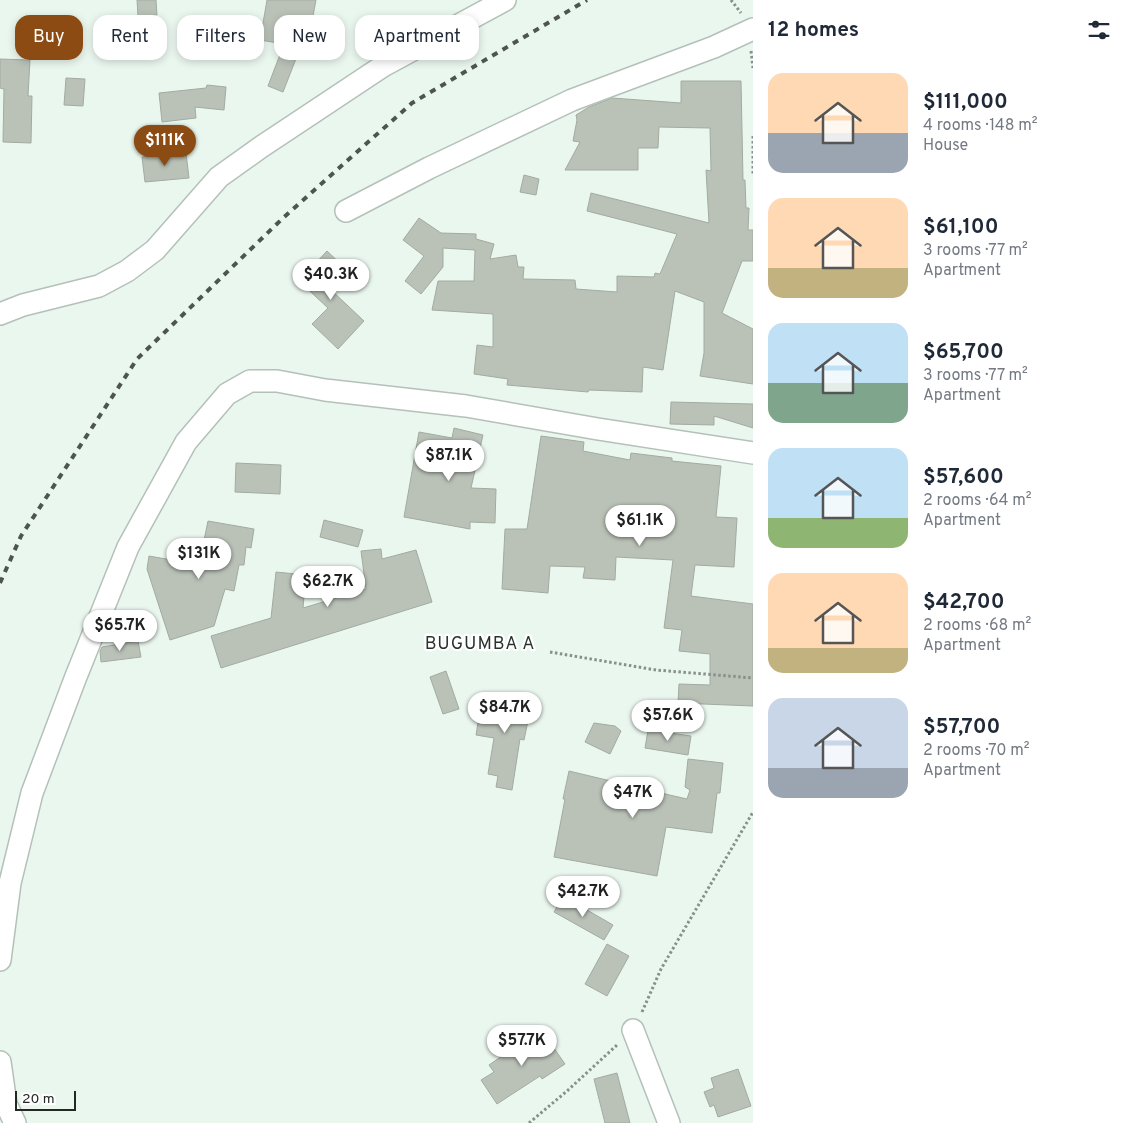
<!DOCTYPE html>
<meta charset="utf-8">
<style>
body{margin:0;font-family:Overpass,sans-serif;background:#f2f2f3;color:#1f2937;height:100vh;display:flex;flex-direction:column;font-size:19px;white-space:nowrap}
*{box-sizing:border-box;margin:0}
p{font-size:16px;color:#747a83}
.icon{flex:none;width:28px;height:28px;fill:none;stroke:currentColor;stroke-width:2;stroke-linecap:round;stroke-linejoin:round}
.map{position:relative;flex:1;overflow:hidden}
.drawer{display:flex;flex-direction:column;background:#fff;width:375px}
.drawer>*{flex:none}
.hud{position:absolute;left:15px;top:15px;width:475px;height:45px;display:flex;gap:10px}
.scale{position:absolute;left:15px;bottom:12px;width:61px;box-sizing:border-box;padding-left:5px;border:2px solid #232825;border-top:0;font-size:14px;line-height:18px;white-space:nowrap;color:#232825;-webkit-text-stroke:4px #fff;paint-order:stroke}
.price{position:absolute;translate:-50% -42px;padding:0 11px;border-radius:18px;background:#fff;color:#222;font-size:16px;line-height:32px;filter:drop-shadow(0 1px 2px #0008)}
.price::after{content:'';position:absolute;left:50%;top:30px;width:15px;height:11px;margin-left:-8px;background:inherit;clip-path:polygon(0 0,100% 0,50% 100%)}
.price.active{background:#8b4b13;color:#fff}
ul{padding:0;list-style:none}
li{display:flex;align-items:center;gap:15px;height:125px;padding:0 15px}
li span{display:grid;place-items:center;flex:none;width:140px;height:100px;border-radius:15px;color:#555}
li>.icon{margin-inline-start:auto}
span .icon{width:60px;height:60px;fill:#fffc;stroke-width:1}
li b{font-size:21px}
h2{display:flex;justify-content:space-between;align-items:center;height:60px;padding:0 15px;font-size:21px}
.pill{padding:0 18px;border-radius:15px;background:#fff;box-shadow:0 2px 8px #0003;font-size:18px;line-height:45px}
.pill.active{background:#8b4b13;color:#fff}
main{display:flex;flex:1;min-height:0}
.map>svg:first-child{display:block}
.building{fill:#bac2b8;stroke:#a3aba0}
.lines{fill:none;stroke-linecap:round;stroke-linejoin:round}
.minor-casing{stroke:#b4c1b9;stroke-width:24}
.path{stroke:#87908a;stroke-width:3;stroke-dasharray:2.5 2.5;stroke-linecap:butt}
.minor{stroke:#fff;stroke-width:21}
.rail{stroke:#4e5551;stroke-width:4;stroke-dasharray:6 6;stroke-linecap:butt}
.labels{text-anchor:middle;stroke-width:4.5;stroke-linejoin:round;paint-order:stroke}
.quarter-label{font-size:18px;letter-spacing:1px;fill:#29332d;stroke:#fff}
</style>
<main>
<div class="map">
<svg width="753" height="1123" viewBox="0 0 753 1123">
<rect width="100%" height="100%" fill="#eaf7ef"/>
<!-- building -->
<g class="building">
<polygon points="137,0 156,0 157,15 138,16"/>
<polygon points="267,0 316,0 307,48 301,46 283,92 268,86 284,44 260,40"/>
<polygon points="222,28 239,31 235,49 219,46"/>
<polygon points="0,59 30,60 28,96 32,96 31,143 3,142 4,89 0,88"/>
<polygon points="66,78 85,79 83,106 64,105"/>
<polygon points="681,81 741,81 743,180 745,180 746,208 749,208 748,230 753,230 753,261 742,261 722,313 753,329 753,384 700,376 704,353 704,302 675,291 663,370 643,367 642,392 589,390 588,392 507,385 508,379 474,374 477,345 493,347 493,314 432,310 438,281 474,281 475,250 443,248 443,267 421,294 405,281 424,256 403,240 419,218 441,233 476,234 476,239 494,244 490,259 516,255 518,267 524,267 523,279 575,280 576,289 617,292 617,276 654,277 655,273 660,274 677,234 587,211 591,193 709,223 706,170 711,171 710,128 659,127 658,148 638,148 638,170 565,170 580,142 573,141 577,120 576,115 589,107 612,98 681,103"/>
<polygon points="207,85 226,87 224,110 195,107 196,118 162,122 159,93 206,88"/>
<polygon points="186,153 189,178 145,182 142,157"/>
<polygon points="524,175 539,179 536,195 520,192"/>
<polygon points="327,251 346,269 329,288 364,321 338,349 312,324 328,308 299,281"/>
<polygon points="671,402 753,404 753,428 714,416 714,425 670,424"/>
<polygon points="454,428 483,435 471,488 496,489 495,523 470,522 470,529 404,517 419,432 452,438"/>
<polygon points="541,436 584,442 583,451 630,460 631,453 672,458 672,461 721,466 716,517 737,518 734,567 695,565 691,596 753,604 753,706 678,703 679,684 710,685 710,654 679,651 682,630 664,628 673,560 616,557 615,580 583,578 585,567 550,566 548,593 502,589 505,529 527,529"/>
<polygon points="236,463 281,465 280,494 235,492"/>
<polygon points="324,520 363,530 358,547 320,537"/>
<polygon points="208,521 254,529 251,548 246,547 244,565 239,565 234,591 225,589 214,626 170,640 147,569 149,556 200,565 202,550"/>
<polygon points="381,549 382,559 416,550 432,602 221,668 211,636 271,618 276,572 306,575 303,608 366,589 361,551"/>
<polygon points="138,641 141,657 101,662 100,651 102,647"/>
<polygon points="446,671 459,709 443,714 430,677"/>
<polygon points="498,694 517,696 518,694 533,697 524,740 520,739 512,790 496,787 498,776 488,774 494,738 476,735 481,704 496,706"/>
<polygon points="594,723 615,726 621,731 610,754 585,742"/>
<polygon points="648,730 691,736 688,755 645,748"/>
<polygon points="688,759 723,763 720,793 717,793 712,833 666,827 657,876 554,857 565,799 563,799 569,771 615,782 614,787 648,790 687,799 690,790 685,787"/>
<polygon points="563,896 613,925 604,940 554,912"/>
<polygon points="607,944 629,956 607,996 585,984"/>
<polygon points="532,1030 542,1045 549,1041 565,1064 542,1079 540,1076 497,1104 481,1080 494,1072 489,1065 521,1043 518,1039"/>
<polygon points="738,1069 751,1106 718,1117 714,1105 710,1107 704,1092 714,1088 711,1078"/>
<polygon points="617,1073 630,1123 605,1123 594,1079"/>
</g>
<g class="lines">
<!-- minor casing -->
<g class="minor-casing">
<g id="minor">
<polyline points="346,211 429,168 572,100 714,47 753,29"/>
<polyline points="0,314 23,305 99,286 127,271 155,250 219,177 261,147 383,66 505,0"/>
<polyline points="0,960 10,883 32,793 75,679 128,547 186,442 227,394 250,381 277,381 325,390 466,406 598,429 753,453"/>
<polyline points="633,1030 669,1123"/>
<polyline points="0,1062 6,1104 15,1123"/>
</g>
</g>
<!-- path -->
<g class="path">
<polyline points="731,0 741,13"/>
<polyline points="751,51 753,68"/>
<polyline points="753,136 753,176"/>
<polyline points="550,652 656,670 753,678"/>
<polyline points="642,1012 661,969 753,812"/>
<polyline points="529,1123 567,1091 617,1045"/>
</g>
<!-- minor -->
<use href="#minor" class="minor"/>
<!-- rail -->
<polyline class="rail" points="0,583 21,536 137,359 283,218 412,103 587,0"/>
</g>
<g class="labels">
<!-- quarter labels -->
<g class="quarter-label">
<text x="480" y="649">BUGUMBA A</text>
</g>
</g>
</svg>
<div class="scale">20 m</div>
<b class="price active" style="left:165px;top:167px">$111K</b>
<b class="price" style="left:331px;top:301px">$40.3K</b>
<b class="price" style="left:449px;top:482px">$87.1K</b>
<b class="price" style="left:640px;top:547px">$61.1K</b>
<b class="price" style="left:199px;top:580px">$131K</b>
<b class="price" style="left:328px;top:608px">$62.7K</b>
<b class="price" style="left:120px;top:652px">$65.7K</b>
<b class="price" style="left:505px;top:734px">$84.7K</b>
<b class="price" style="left:668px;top:742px">$57.6K</b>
<b class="price" style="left:633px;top:819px">$47K</b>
<b class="price" style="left:583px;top:918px">$42.7K</b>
<b class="price" style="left:522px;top:1067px">$57.7K</b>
<div class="hud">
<a class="pill active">Buy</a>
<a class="pill">Rent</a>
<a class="pill">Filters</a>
<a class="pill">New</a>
<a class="pill">Apartment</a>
</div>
</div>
<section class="drawer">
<h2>12 homes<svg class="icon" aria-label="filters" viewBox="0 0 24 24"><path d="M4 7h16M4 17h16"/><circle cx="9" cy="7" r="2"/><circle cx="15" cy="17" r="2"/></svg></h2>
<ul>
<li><span style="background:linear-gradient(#ffd9b3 60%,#9aa5b1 0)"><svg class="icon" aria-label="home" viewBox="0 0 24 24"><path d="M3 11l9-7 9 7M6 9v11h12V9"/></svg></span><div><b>$111,000</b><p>4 rooms · 148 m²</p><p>House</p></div></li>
<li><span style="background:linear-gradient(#ffd9b3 70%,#c2b280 0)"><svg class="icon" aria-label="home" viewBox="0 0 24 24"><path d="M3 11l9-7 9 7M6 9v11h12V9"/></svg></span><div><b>$61,100</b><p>3 rooms · 77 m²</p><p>Apartment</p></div></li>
<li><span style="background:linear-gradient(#bfe0f5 60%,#7fa58c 0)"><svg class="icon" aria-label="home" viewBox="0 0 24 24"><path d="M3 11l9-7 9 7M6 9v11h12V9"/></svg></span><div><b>$65,700</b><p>3 rooms · 77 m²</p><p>Apartment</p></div></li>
<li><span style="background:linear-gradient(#bfe0f5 70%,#8fb573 0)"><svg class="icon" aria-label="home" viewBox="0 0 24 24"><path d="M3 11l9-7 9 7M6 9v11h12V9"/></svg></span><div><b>$57,600</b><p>2 rooms · 64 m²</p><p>Apartment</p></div></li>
<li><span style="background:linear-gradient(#ffd9b3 75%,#c2b280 0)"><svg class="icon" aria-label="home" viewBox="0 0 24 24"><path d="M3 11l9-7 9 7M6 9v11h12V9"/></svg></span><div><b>$42,700</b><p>2 rooms · 68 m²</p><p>Apartment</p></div></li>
<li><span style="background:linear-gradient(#c9d6e8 70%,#9aa5b1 0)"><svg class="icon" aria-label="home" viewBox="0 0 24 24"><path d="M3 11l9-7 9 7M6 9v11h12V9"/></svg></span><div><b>$57,700</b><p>2 rooms · 70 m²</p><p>Apartment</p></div></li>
</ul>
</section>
</main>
